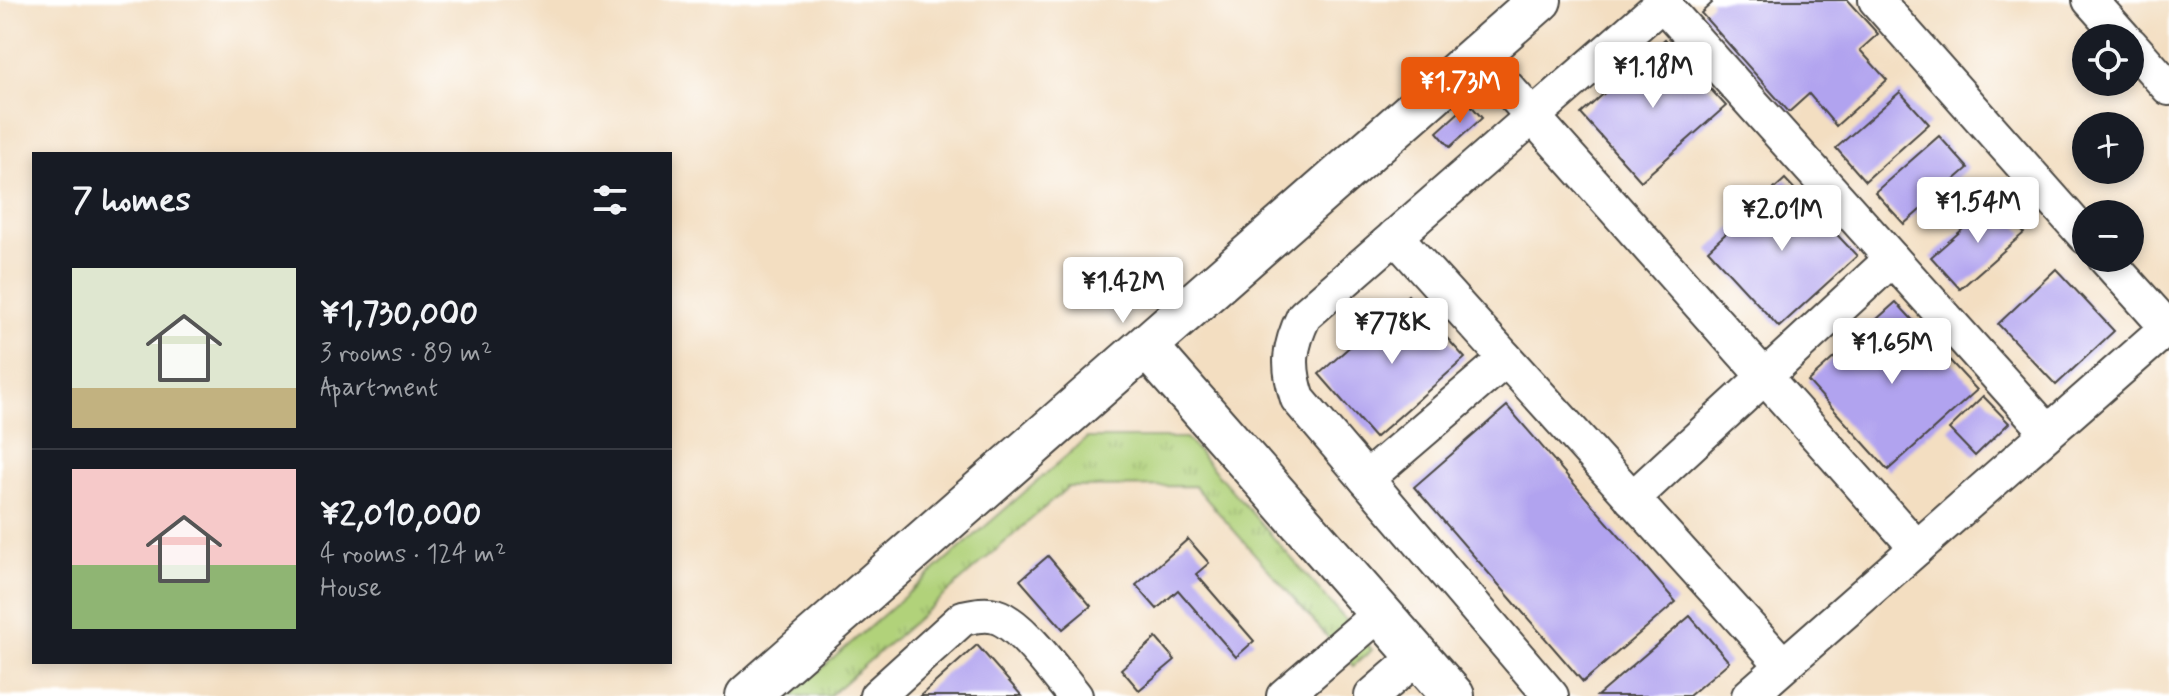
<!DOCTYPE html>
<meta charset="utf-8">
<style>
body{margin:0;font-family:Mynerve,sans-serif;background:#242831;color:#f1f3f6;height:100vh;display:flex;flex-direction:column;font-size:30px;white-space:nowrap}
*{box-sizing:border-box;margin:0}
p{font-size:26px;color:#9ea1a6}
.icon{flex:none;width:44px;height:44px;fill:none;stroke:currentColor;stroke-width:2;stroke-linecap:round;stroke-linejoin:round}
.map{position:relative;flex:1;overflow:hidden}
.side{position:absolute;left:32px;top:152px;width:640px;height:512px;display:flex;flex-direction:column;background:#171b24;border-radius:0px;box-shadow:0 4px 12px #0003}
.side>*{flex:none}
.controls{position:absolute;left:2072px;top:24px;display:grid;gap:16px}
.controls a{display:grid;place-items:center;width:72px;height:72px;border-radius:50%;background:#171b24;box-shadow:0 4px 12px #0003;font-size:40px}
.price{position:absolute;translate:-50% -68px;padding:0 18px;border-radius:8px;background:#fff;color:#222;font-size:26px;line-height:52px;filter:drop-shadow(0 2px 4px #0008)}
.price::after{content:'';position:absolute;left:50%;top:48px;width:24px;height:18px;margin-left:-12px;background:inherit;clip-path:polygon(0 0,100% 0,50% 100%)}
.price.on{background:#ea580c;color:#fff}
ul{padding:0;list-style:none}
li{display:flex;align-items:center;gap:24px;height:200px;padding:0 40px}
li+li{border-top:2px solid #363941}
li span{display:grid;place-items:center;flex:none;width:224px;height:160px;border-radius:0px;color:#555}
li>.icon{margin-inline-start:auto}
span .icon{width:96px;height:96px;fill:#fffc;stroke-width:1}
li b{font-size:34px}
h2{display:flex;justify-content:space-between;align-items:center;height:96px;padding:0 40px;font-size:34px}
.map>svg:first-child{display:block}
.grass{fill:url(#grass-tufts);stroke:#6e7e52;stroke-width:2}
.building{fill:#b1a3ef}
.lines{fill:none;stroke-linecap:round;stroke-linejoin:round}
.minor-casing{stroke:#494642;stroke-width:38}
.major-casing{stroke:#494642;stroke-width:46}
.minor{stroke:#fff;stroke-width:34}
.major{stroke:#fff;stroke-width:42}
</style>
<div class="map">
<svg width="2169" height="696" viewBox="0 0 2169 696">
<defs>
<pattern id="grass-tufts" width="24" height="20" patternUnits="userSpaceOnUse" patternTransform="scale(2)"><rect width="24" height="20" fill="#b1d27a"/><path d="M3 7l-1-3M5 7V3M7 7l1-3M15 17l-1-3M17 17v-4M19 17l1-3" fill="none" stroke="#98b46a"/></pattern>
</defs>
<rect width="100%" height="100%" fill="#fff"/>
<filter id="ink" filterUnits="userSpaceOnUse"><feTurbulence type="fractalNoise" baseFrequency=".0125" numOctaves="2"/><feDisplacementMap in="SourceGraphic" scale="16" xChannelSelector="R" yChannelSelector="G"/><feConvolveMatrix kernelMatrix="1 2 1 2 8 2 1 2 1" color-interpolation-filters="sRGB"/></filter>
<filter id="wash" filterUnits="userSpaceOnUse"><feTurbulence type="fractalNoise" baseFrequency=".006" numOctaves="4" result="noise"/><feDisplacementMap in="SourceGraphic" scale="32" xChannelSelector="R" yChannelSelector="G"/><feGaussianBlur stdDeviation="1.8" result="paint"/><feColorMatrix in="noise" values="0 0 0 0 0 0 0 0 0 0 0 0 0 0 0 0 0 1.4 0 .05"/><feComposite in="paint" operator="in"/></filter>
<g filter="url(#wash)">
<rect width="100%" height="100%" fill="#f3dec1"/>
<!-- grass -->
<polygon class="grass" points="1087,438 1186,438 1372,650 1353,666 1195,486 1068,487 829,696 790,696"/>
<g id="blocks">
<!-- building -->
<g class="building">
<polygon points="1710,0 1847,0 1878,34 1860,50 1887,80 1836,126 1809,94 1789,112 1701,13 1712,3"/>
<polygon points="1665,39 1726,106 1641,181 1581,114"/>
<polygon points="1900,92 1929,124 1865,181 1836,148"/>
<polygon points="1469,103 1482,118 1450,147 1437,132"/>
<polygon points="1939,136 1968,168 1904,224 1875,192"/>
<polygon points="1785,179 1857,256 1779,327 1708,250"/>
<polygon points="1996,200 2024,233 1960,289 1931,257"/>
<polygon points="2056,269 2114,331 2056,385 1998,324"/>
<polygon points="1408,295 1465,358 1375,438 1319,374"/>
<polygon points="1896,302 1977,390 1888,470 1808,381"/>
<polygon points="1983,396 2009,423 1975,456 1949,429"/>
<polygon points="1507,406 1676,602 1583,682 1414,487"/>
<polygon points="1188,539 1209,563 1196,574 1254,641 1236,657 1178,590 1157,609 1136,585"/>
<polygon points="1048,556 1091,606 1063,629 1020,580"/>
<polygon points="1690,616 1729,662 1689,696 1597,696"/>
<polygon points="1156,638 1175,660 1139,690 1121,669"/>
<polygon points="977,645 1022,696 920,696"/>
</g>
</g>
</g>
<g filter="url(#ink)">
<use href="#blocks" fill-opacity="0" stroke="#494642" stroke-width="2"/>
<g class="lines">
<!-- minor casing -->
<g class="minor-casing">
<g id="minor">
<polyline points="1876,0 2086,237"/>
<polyline points="2090,0 2124,38"/>
<polyline points="1662,3 2048,432"/>
<polyline points="2130,44 2169,88"/>
<polyline points="1478,55 1917,548"/>
<polyline points="1395,236 1783,665"/>
<polyline points="2105,258 2167,327"/>
<polyline points="1366,479 1506,359"/>
<polyline points="1632,499 1892,259"/>
<path d="M877 696 963 618C973 616 985 613 995 616 1021 623 1057 675 1075 696"/>
<polyline points="1284,696 1380,613"/>
<polyline points="1372,696 1418,656"/>
<path d="M1551 696 1298 399C1287 366 1289 347 1304 316L1666 0"/>
<polyline points="1749,696 2169,326"/>
</g>
</g>
<!-- major casing -->
<g class="major-casing">
<g id="major">
<polyline points="1147,347 1453,696"/>
<polyline points="747,696 1540,0"/>
</g>
</g>
<!-- minor -->
<use href="#minor" class="minor"/>
<!-- major -->
<use href="#major" class="major"/>
</g>
</g>
</svg>
<div class="controls">
<a><svg class="icon" aria-label="locate" viewBox="0 0 24 24"><circle cx="12" cy="12" r="6"/><path d="M12 2v4M12 18v4M2 12h4M18 12h4"/></svg></a>
<a>+</a>
<a>−</a>
</div>
<b class="price" style="left:1653px;top:110px">¥1.18M</b>
<b class="price on" style="left:1460px;top:125px">¥1.73M</b>
<b class="price" style="left:1978px;top:245px">¥1.54M</b>
<b class="price" style="left:1782px;top:253px">¥2.01M</b>
<b class="price" style="left:1123px;top:325px">¥1.42M</b>
<b class="price" style="left:1392px;top:366px">¥778K</b>
<b class="price" style="left:1892px;top:386px">¥1.65M</b>
<section class="side">
<h2>7 homes<svg class="icon" aria-label="filters" viewBox="0 0 24 24"><path d="M4 7h16M4 17h16"/><circle cx="9" cy="7" r="2"/><circle cx="15" cy="17" r="2"/></svg></h2>
<ul>
<li><span style="background:linear-gradient(#dfe7d0 75%,#c2b280 0)"><svg class="icon" aria-label="home" viewBox="0 0 24 24"><path d="M3 11l9-7 9 7M6 9v11h12V9"/></svg></span><div><b>¥1,730,000</b><p>3 rooms · 89 m²</p><p>Apartment</p></div></li>
<li><span style="background:linear-gradient(#f6c9c9 60%,#8fb573 0)"><svg class="icon" aria-label="home" viewBox="0 0 24 24"><path d="M3 11l9-7 9 7M6 9v11h12V9"/></svg></span><div><b>¥2,010,000</b><p>4 rooms · 124 m²</p><p>House</p></div></li>
</ul>
</section>
</div>
